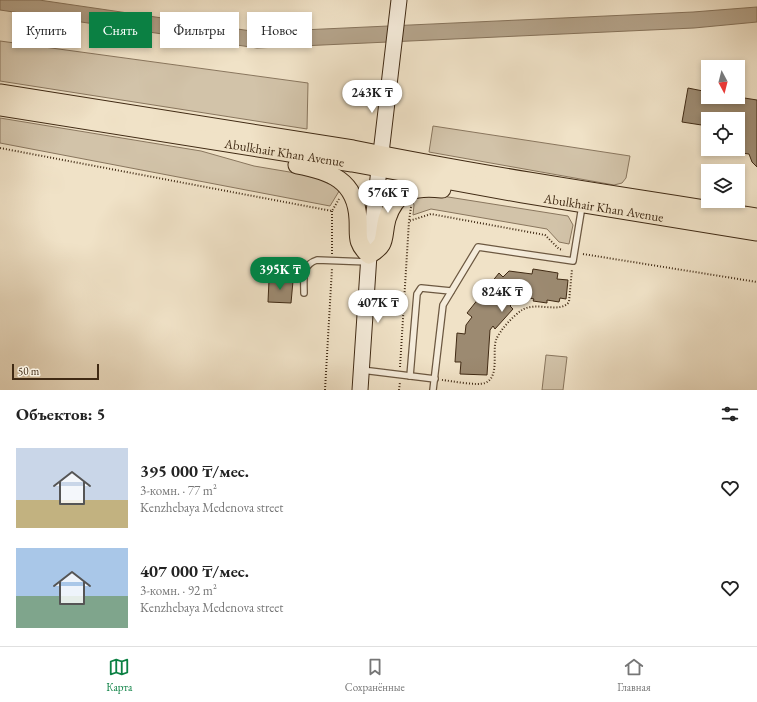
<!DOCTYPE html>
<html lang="ru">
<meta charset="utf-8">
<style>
body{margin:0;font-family:"EB Garamond",serif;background:#f6f6f6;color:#222;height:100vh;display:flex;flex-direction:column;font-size:15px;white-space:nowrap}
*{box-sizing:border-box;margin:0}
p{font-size:13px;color:#767676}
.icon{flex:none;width:22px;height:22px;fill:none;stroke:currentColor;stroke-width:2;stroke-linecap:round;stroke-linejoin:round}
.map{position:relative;height:390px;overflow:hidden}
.drawer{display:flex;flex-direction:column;background:#fff;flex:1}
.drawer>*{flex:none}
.top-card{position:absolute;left:12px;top:12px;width:400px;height:36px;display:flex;gap:8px}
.needle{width:26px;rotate:173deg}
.tools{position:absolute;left:701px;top:60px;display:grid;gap:8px}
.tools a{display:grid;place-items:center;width:44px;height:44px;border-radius:0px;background:#fff;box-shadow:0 2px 6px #0003;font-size:20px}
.scale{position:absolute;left:12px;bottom:10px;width:87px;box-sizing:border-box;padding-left:4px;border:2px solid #402a14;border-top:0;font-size:11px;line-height:14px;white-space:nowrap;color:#402a14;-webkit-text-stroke:3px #f5ecdb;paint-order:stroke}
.price{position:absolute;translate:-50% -34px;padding:0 9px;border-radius:14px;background:#fff;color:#222;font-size:13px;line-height:26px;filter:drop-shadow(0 1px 2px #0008)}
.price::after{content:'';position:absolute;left:50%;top:24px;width:12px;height:9px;margin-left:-6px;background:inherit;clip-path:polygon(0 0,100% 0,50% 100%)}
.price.on{background:#0b8043;color:#fff}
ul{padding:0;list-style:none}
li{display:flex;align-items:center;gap:12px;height:100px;padding:0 16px}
li span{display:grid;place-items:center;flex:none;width:112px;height:80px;border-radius:0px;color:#555}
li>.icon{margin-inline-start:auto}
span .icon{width:48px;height:48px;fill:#fffc;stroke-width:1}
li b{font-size:17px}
h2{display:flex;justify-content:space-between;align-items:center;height:48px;padding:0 16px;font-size:17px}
.tag{padding:0 14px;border-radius:0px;background:#fff;box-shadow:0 2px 6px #0003;font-size:14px;line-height:36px}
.tag.on{background:#0b8043;color:#fff}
.tab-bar{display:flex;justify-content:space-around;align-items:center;height:56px;border-top:1px solid #e0e0e0;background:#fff;font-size:11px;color:#767676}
.tab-bar a{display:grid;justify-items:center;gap:2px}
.tab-bar .on{color:#0b8043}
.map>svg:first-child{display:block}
.green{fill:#d2c3a9;stroke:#89765e}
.water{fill:#b4a38a;stroke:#86735b}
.building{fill:#9c8a71;stroke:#402a14}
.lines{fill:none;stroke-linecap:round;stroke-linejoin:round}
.lane-casing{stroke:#6c5841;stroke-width:8}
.secondary-casing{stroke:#402a14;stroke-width:17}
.primary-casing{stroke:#402a14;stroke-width:19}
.path{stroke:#402a14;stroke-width:2;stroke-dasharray:1 2;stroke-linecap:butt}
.lane{stroke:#f5ecdb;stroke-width:5.5}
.secondary{stroke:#f5ecdb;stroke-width:15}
.primary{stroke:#f0e2c7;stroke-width:17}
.labels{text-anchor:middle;stroke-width:3;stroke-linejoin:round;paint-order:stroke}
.street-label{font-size:13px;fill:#402a14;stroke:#f5ecdb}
</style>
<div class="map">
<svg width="757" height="390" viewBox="0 0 757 390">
<rect width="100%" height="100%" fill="#f0e2c7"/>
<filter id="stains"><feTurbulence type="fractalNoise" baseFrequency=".005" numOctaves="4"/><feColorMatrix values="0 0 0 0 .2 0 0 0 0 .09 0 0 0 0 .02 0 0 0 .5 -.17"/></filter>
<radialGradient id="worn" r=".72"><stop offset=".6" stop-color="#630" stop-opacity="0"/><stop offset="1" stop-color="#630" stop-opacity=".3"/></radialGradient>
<!-- green -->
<g class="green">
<polygon points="0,41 308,83 307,129 0,81"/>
<polygon points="0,118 201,151 254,166 325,178 341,188 330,206 0,143"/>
<polygon points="433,126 630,156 626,178 622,183 614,185 429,152"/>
<polygon points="423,193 568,216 573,225 569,244 559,242 547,229 431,209 413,215 414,205 411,197"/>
<polygon points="546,355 567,357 563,390 542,390"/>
</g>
<!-- water -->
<polygon class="water" points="0,0 39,0 258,32 693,12 757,7 757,22 694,28 257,48 0,10"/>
<!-- building -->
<g class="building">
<polygon points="688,88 708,92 708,97 738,97 757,100 757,167 752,162 749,154 719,150 738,149 738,119 708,119 708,126 682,122"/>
<polygon points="533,269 558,273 557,279 568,280 566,299 560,298 559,302 547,300 547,303 533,301 534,299 520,296 510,306 513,309 495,329 493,326 490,330 487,375 460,374 461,362 455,362 457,333 465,334 466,325 472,317 467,313 499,273 503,277 509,271 532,274"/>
<polygon points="269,280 293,281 291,303 268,302"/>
</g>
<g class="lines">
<!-- lane casing -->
<g class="lane-casing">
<g id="lane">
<path d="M304 293C304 279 301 265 317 260L369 262"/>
<polyline points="362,370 435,379"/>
<polyline points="410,376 417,294 421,288 451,291"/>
<polyline points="433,390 443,305 478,247 573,261 582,206"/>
</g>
</g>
<!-- secondary casing -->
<g class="secondary-casing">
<polyline id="secondary" points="360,390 369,255 399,0"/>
</g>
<!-- primary casing -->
<g class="primary-casing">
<g id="primary">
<path d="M0 93 353 149C487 176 622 196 757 217"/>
<path id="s1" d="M0 107 352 163 522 194 757 232"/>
<path d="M297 165C330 171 356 180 358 219 359 236 355 242 369 255 388 244 382 238 387 219 396 190 415 186 442 189"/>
</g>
</g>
<!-- path -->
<g class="path">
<polyline points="0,148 332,211 339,199"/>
<polyline points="411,207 409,221 431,214 545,235 559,249 563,250"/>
<polyline points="332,211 332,254"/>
<polyline points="583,254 757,282"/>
<polyline points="400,367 409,221"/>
<path d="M442 380C452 381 477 386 485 383 500 377 492 352 496 340 500 330 513 316 522 310 536 301 560 314 569 302L572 269"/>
<polyline points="325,390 332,268"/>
<polyline points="399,390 400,382"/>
</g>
<!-- lane -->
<use href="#lane" class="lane"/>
<!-- secondary -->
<use href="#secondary" class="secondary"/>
<!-- primary -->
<use href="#primary" class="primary"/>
</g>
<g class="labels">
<!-- street labels -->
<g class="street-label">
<text dy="5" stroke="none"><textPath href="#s1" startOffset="288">Abulkhair Khan Avenue</textPath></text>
<text dy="5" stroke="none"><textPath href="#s1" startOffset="612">Abulkhair Khan Avenue</textPath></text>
</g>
</g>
<rect width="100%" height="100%" filter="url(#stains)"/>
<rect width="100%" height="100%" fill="url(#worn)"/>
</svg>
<div class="tools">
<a><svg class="needle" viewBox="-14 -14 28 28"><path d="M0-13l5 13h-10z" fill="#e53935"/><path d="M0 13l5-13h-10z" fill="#767676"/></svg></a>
<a><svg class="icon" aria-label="locate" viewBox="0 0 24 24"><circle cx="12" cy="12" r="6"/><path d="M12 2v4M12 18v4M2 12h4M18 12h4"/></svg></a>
<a><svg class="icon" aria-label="layers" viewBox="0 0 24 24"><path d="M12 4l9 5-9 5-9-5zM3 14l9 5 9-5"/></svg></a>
</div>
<div class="scale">50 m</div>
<b class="price" style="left:372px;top:114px">243K ₸</b>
<b class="price" style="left:388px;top:214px">576K ₸</b>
<b class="price on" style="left:280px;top:291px">395K ₸</b>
<b class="price" style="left:502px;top:313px">824K ₸</b>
<b class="price" style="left:378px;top:324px">407K ₸</b>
<div class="top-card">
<a class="tag">Купить</a>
<a class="tag on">Снять</a>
<a class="tag">Фильтры</a>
<a class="tag">Новое</a>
</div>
</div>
<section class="drawer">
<h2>Объектов: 5<svg class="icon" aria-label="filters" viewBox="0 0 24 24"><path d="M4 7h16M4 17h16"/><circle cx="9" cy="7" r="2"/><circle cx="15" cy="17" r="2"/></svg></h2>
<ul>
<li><span style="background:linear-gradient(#c9d6e8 65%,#c2b280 0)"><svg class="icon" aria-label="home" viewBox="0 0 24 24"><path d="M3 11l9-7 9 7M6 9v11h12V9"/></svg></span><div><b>395 000 ₸/мес.</b><p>3-комн. · 77 m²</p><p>Kenzhebaya Medenova street</p></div><svg class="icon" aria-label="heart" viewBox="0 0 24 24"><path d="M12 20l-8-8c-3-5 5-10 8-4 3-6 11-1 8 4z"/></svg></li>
<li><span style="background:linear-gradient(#a9c7e8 60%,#7fa58c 0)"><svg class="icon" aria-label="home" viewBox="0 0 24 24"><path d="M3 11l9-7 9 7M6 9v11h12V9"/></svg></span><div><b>407 000 ₸/мес.</b><p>3-комн. · 92 m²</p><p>Kenzhebaya Medenova street</p></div><svg class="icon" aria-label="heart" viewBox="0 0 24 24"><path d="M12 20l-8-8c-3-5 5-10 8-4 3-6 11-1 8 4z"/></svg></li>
</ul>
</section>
<nav class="tab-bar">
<a class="on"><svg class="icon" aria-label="map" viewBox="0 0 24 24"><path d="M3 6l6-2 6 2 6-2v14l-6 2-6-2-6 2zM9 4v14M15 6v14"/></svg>Карта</a>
<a><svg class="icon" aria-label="saved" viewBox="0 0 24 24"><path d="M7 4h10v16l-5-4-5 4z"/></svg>Сохранённые</a>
<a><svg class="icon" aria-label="home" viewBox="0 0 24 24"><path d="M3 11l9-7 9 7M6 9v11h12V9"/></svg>Главная</a>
</nav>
